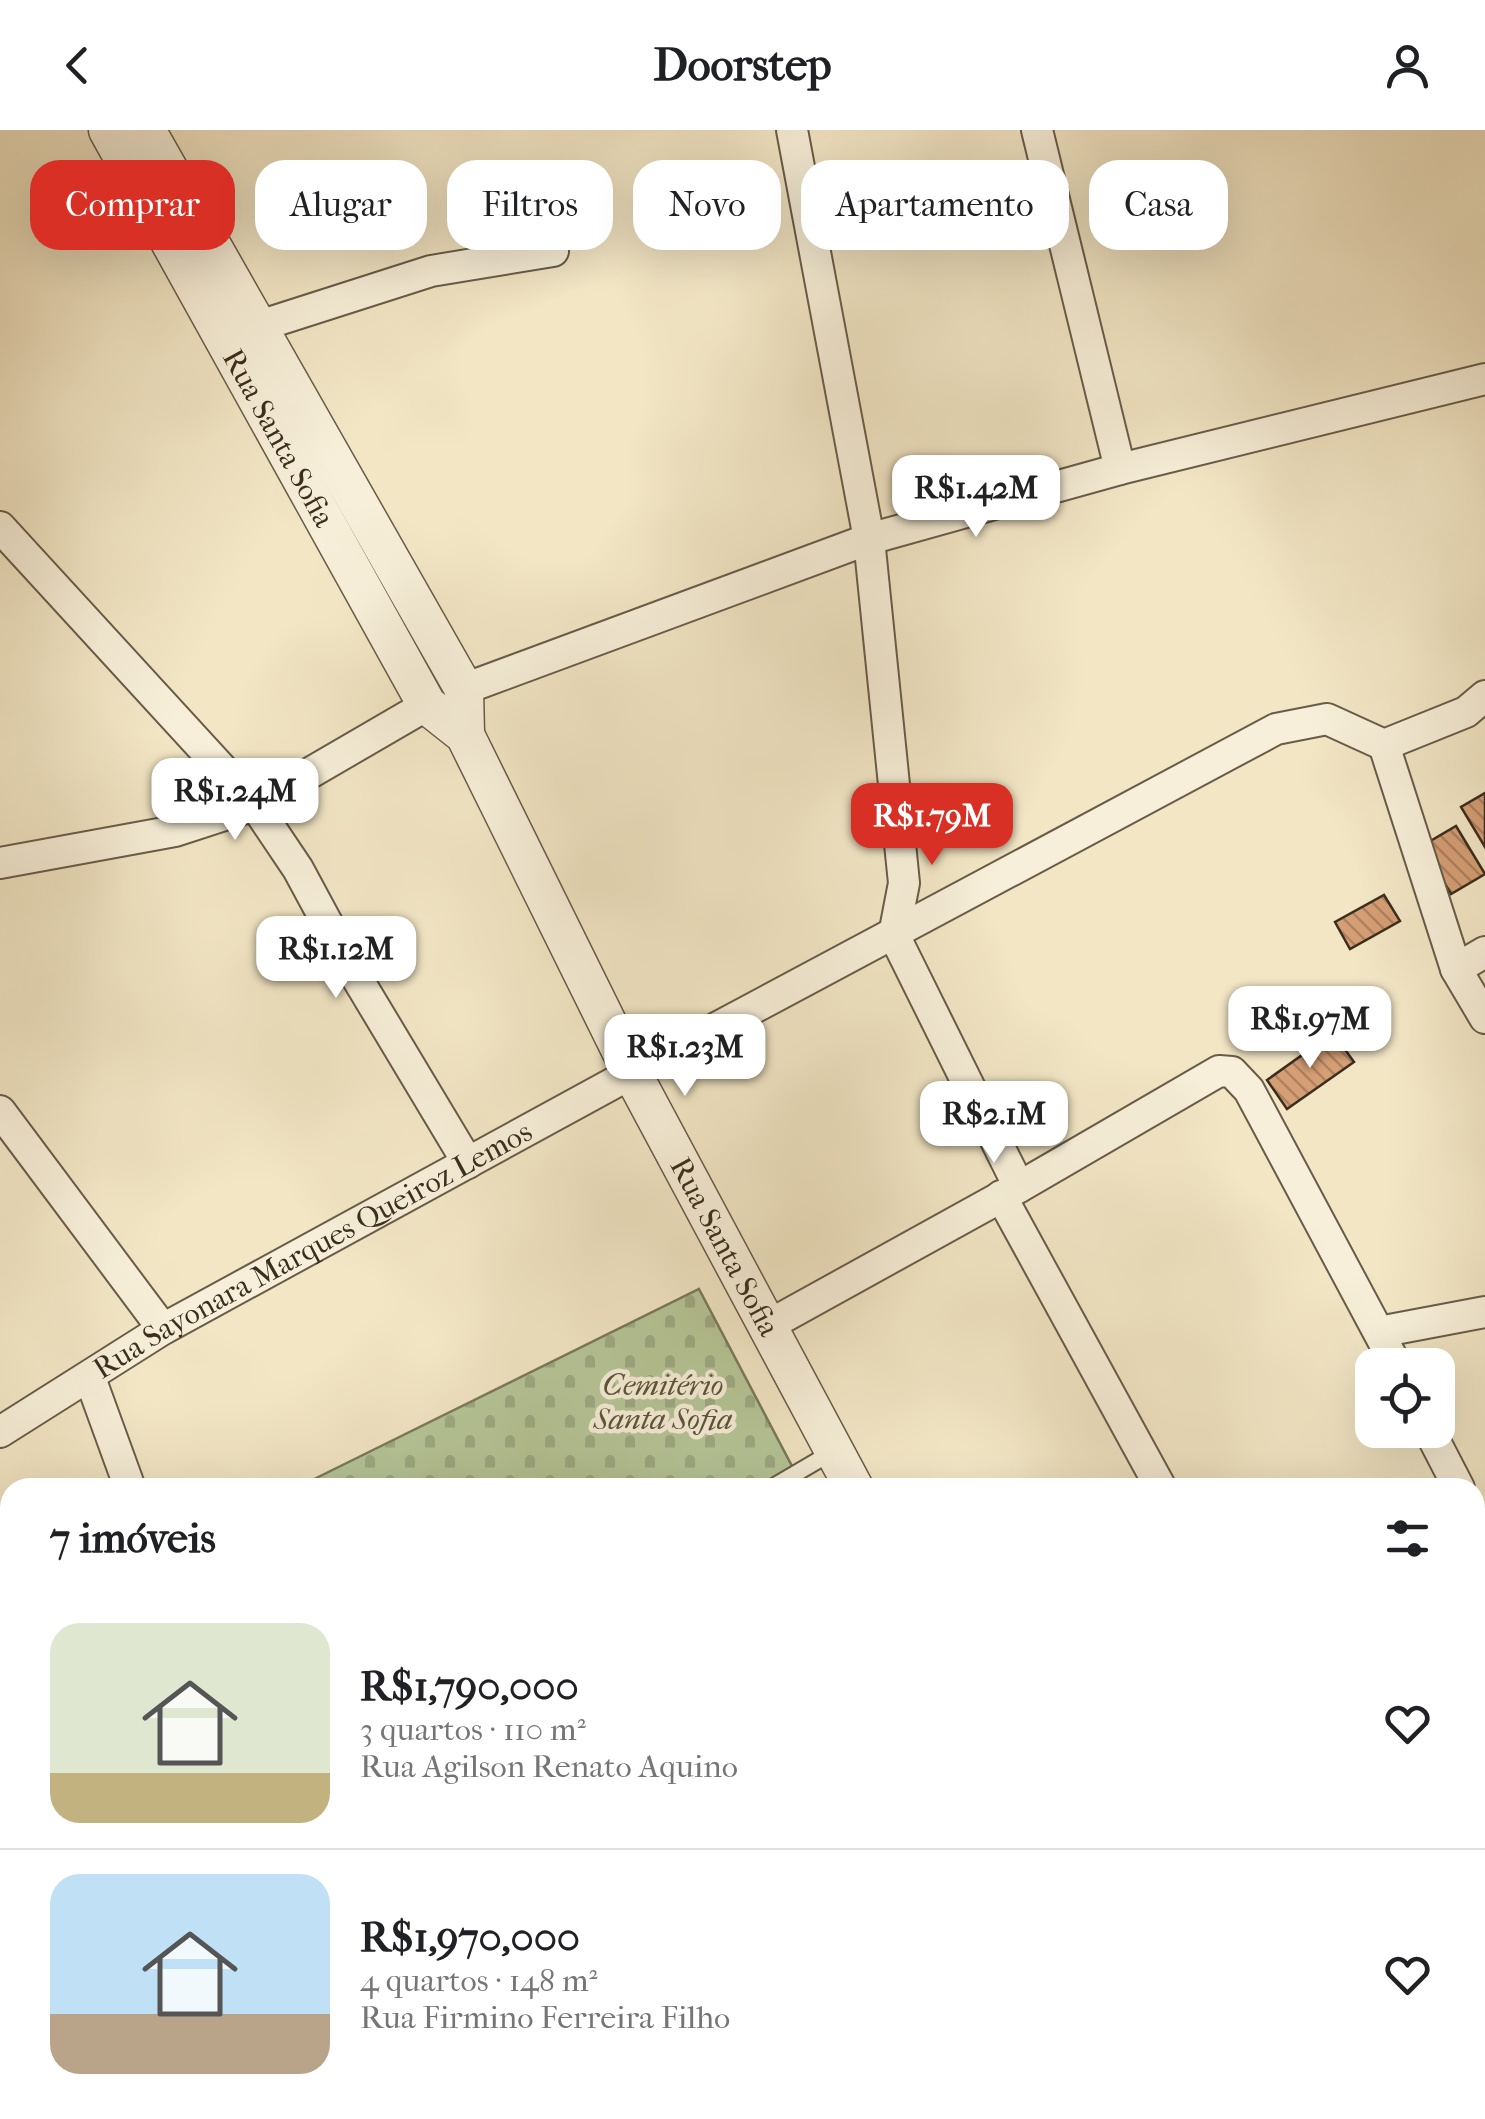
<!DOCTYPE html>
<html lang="pt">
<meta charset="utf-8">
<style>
body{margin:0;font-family:"IM FELL French Canon",serif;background:#f6f6f6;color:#202124;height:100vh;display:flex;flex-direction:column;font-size:38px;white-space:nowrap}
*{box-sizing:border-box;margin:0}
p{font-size:32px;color:#757577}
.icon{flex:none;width:55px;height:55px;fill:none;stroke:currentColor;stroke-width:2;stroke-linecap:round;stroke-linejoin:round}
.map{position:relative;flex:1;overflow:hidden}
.details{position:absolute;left:0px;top:1348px;width:1485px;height:642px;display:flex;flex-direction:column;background:#fff;border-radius:30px 30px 0 0;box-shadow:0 10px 40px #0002}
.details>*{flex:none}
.guide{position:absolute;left:30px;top:30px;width:1425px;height:90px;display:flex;gap:20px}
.buttons{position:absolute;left:1355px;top:1218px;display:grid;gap:20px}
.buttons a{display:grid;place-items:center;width:100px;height:100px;border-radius:20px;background:#fff;box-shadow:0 10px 40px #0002;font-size:50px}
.price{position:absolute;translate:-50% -85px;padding:0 22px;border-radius:20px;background:#fff;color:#222;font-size:32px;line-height:65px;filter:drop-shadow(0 2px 5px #0008)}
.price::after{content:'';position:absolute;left:50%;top:60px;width:30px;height:22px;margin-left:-15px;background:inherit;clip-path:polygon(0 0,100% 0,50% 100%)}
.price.on{background:#d93025;color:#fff}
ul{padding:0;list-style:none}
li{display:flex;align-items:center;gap:30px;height:250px;padding:0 50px}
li+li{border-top:2px solid #e0e0e0}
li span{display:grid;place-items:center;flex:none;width:280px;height:200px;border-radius:30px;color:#555}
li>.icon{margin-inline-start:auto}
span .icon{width:120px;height:120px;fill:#fffc;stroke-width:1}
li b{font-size:42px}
h2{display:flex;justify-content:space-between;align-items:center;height:120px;padding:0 50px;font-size:42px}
.pill{padding:0 35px;border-radius:30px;background:#fff;box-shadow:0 10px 40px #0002;font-size:35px;line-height:90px}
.pill.on{background:#d93025;color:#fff}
header{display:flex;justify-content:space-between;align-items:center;height:130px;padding:0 50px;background:#fff;font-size:45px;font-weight:700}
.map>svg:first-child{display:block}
.cemetery{fill:url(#cemetery-stones);stroke:#787a5b;stroke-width:2.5}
.park{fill:#b6c698;stroke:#787a5b;stroke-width:2.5}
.building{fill:url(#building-back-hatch);stroke:#3a2e1e;stroke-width:2.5}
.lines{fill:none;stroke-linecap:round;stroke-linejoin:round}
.service-casing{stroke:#685c48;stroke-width:19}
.minor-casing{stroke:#685c48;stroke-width:34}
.tertiary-casing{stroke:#685c48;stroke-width:41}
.service{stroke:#f7efd9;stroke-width:15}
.minor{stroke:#f7efd9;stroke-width:30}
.tertiary{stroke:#f7efd9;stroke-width:38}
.labels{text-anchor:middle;stroke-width:9;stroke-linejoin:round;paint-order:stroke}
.street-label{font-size:30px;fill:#3a2e1e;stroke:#f7efd9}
.park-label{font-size:30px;font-style:italic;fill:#59543c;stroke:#f7efd9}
</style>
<header><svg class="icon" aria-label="back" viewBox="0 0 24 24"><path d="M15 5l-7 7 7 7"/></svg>Doorstep<svg class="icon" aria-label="person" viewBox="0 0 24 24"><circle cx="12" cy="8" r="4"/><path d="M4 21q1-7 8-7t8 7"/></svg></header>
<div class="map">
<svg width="1485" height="1989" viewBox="0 0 1485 1989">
<defs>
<pattern id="cemetery-stones" width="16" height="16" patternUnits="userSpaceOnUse" patternTransform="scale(2.5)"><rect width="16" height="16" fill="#b6c698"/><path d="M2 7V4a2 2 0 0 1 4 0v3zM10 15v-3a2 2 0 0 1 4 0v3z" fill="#9daa83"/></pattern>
<pattern id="building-back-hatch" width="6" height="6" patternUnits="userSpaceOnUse" patternTransform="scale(2.5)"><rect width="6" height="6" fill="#d59e75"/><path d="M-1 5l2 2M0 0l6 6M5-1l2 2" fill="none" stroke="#ae815f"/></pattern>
</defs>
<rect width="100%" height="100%" fill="#f2e6c5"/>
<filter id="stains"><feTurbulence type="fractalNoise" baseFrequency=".002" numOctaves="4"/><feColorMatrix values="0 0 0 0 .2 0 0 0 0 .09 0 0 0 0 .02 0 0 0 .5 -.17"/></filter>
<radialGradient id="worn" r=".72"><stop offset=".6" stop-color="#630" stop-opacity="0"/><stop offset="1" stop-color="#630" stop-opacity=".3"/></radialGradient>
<!-- cemetery -->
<polygon class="cemetery" points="699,1159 803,1357 296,1358"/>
<!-- park -->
<polygon class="park" points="452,1980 926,1980 910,1989 457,1989"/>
<!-- building -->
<g class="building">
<polygon points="1485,663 1485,717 1461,677"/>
<polygon points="1456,696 1485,744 1451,764 1422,716"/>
<polygon points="1384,765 1400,791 1350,819 1335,792"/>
<polygon points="1333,903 1354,932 1287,979 1267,950"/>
</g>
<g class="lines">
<!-- service casing -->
<g class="service-casing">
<polyline id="service" points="771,1358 834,1321"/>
</g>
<!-- minor casing -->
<g class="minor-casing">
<g id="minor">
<polyline points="792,0 869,409 904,753 894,805 1019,1057"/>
<polyline points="1037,0 1120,339"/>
<polyline points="239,206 256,197 431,141 553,121"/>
<polyline points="0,397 255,675 298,739 354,843 468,1033"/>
<polyline points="464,559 869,409 1120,339 1485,249"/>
<polyline points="1384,615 1456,839 1485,888"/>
<polyline points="0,733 175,701 255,675 427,575"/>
<polyline points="1456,839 1485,822"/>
<polyline points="0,981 163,1199"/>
<polyline points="1001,1066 1161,1358"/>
<polyline points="769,1195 1019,1057 1219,941 1232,942 1249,960 1396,1235"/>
<polyline points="1379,1202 1485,1182"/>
<polyline points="90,1248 130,1358"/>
<polyline points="1429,1300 1459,1358"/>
<path id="s1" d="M0 1302 163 1199 632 943 1276 599 1327 589 1384 615 1466 582 1485 566"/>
<polyline points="1475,1390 1485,1409"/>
<polyline points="1475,1433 1485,1431"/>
<polyline points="0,1600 10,1667"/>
<polyline points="0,1797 10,1795"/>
<polyline points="57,1980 58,1989"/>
<polyline points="369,1980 373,1989"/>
<polyline points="949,1989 966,1980"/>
<polyline points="1034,1989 1050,1980"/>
</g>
</g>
<!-- tertiary casing -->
<g class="tertiary-casing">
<g id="tertiary">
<path id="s2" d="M108 0 427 575 465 605 632 943 854 1358"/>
<polyline points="146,0 464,559 465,605"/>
<polyline points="1475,1737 1485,1734"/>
<polyline points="1178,1980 1184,1989"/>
</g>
</g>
<!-- service -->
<use href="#service" class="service"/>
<!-- minor -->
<use href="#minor" class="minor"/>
<!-- tertiary -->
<use href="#tertiary" class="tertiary"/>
</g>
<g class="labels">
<!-- street labels -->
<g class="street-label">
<text dy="10" stroke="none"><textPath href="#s2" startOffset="352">Rua Santa Sofia</textPath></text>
<text dy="10" stroke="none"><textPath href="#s2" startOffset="1280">Rua Santa Sofia</textPath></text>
<text dy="10" stroke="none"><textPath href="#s1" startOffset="362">Rua Sayonara Marques Queiroz Lemos</textPath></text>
</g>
<!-- park labels -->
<g class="park-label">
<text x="663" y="1265">Cemitério<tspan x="663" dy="34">Santa Sofia</tspan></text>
</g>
</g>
<rect width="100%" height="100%" filter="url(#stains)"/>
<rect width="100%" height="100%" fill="url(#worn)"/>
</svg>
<div class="buttons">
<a><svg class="icon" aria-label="locate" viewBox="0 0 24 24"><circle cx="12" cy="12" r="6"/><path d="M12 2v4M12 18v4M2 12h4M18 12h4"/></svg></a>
</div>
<b class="price" style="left:976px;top:410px">R$1.42M</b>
<b class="price" style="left:235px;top:713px">R$1.24M</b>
<b class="price on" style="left:932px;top:738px">R$1.79M</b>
<b class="price" style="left:336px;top:871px">R$1.12M</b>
<b class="price" style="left:1310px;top:941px">R$1.97M</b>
<b class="price" style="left:685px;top:969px">R$1.23M</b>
<b class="price" style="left:994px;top:1036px">R$2.1M</b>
<div class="guide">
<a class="pill on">Comprar</a>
<a class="pill">Alugar</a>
<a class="pill">Filtros</a>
<a class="pill">Novo</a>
<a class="pill">Apartamento</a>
<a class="pill">Casa</a>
</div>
<section class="details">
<h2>7 imóveis<svg class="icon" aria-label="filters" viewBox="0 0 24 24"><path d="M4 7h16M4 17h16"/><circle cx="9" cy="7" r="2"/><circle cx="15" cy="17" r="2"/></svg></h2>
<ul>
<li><span style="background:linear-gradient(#dfe7d0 75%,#c2b280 0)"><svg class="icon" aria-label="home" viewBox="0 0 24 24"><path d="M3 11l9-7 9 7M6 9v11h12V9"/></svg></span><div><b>R$1,790,000</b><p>3 quartos · 110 m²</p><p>Rua Agilson Renato Aquino</p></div><svg class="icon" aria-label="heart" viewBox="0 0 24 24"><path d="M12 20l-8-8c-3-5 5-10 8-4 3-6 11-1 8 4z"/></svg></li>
<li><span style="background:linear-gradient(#bfe0f5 70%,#b9a48a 0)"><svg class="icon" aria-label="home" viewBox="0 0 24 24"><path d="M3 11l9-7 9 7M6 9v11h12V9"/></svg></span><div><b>R$1,970,000</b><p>4 quartos · 148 m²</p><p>Rua Firmino Ferreira Filho</p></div><svg class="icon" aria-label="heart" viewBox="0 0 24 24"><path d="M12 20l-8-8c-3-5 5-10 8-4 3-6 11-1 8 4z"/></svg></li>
</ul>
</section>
</div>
